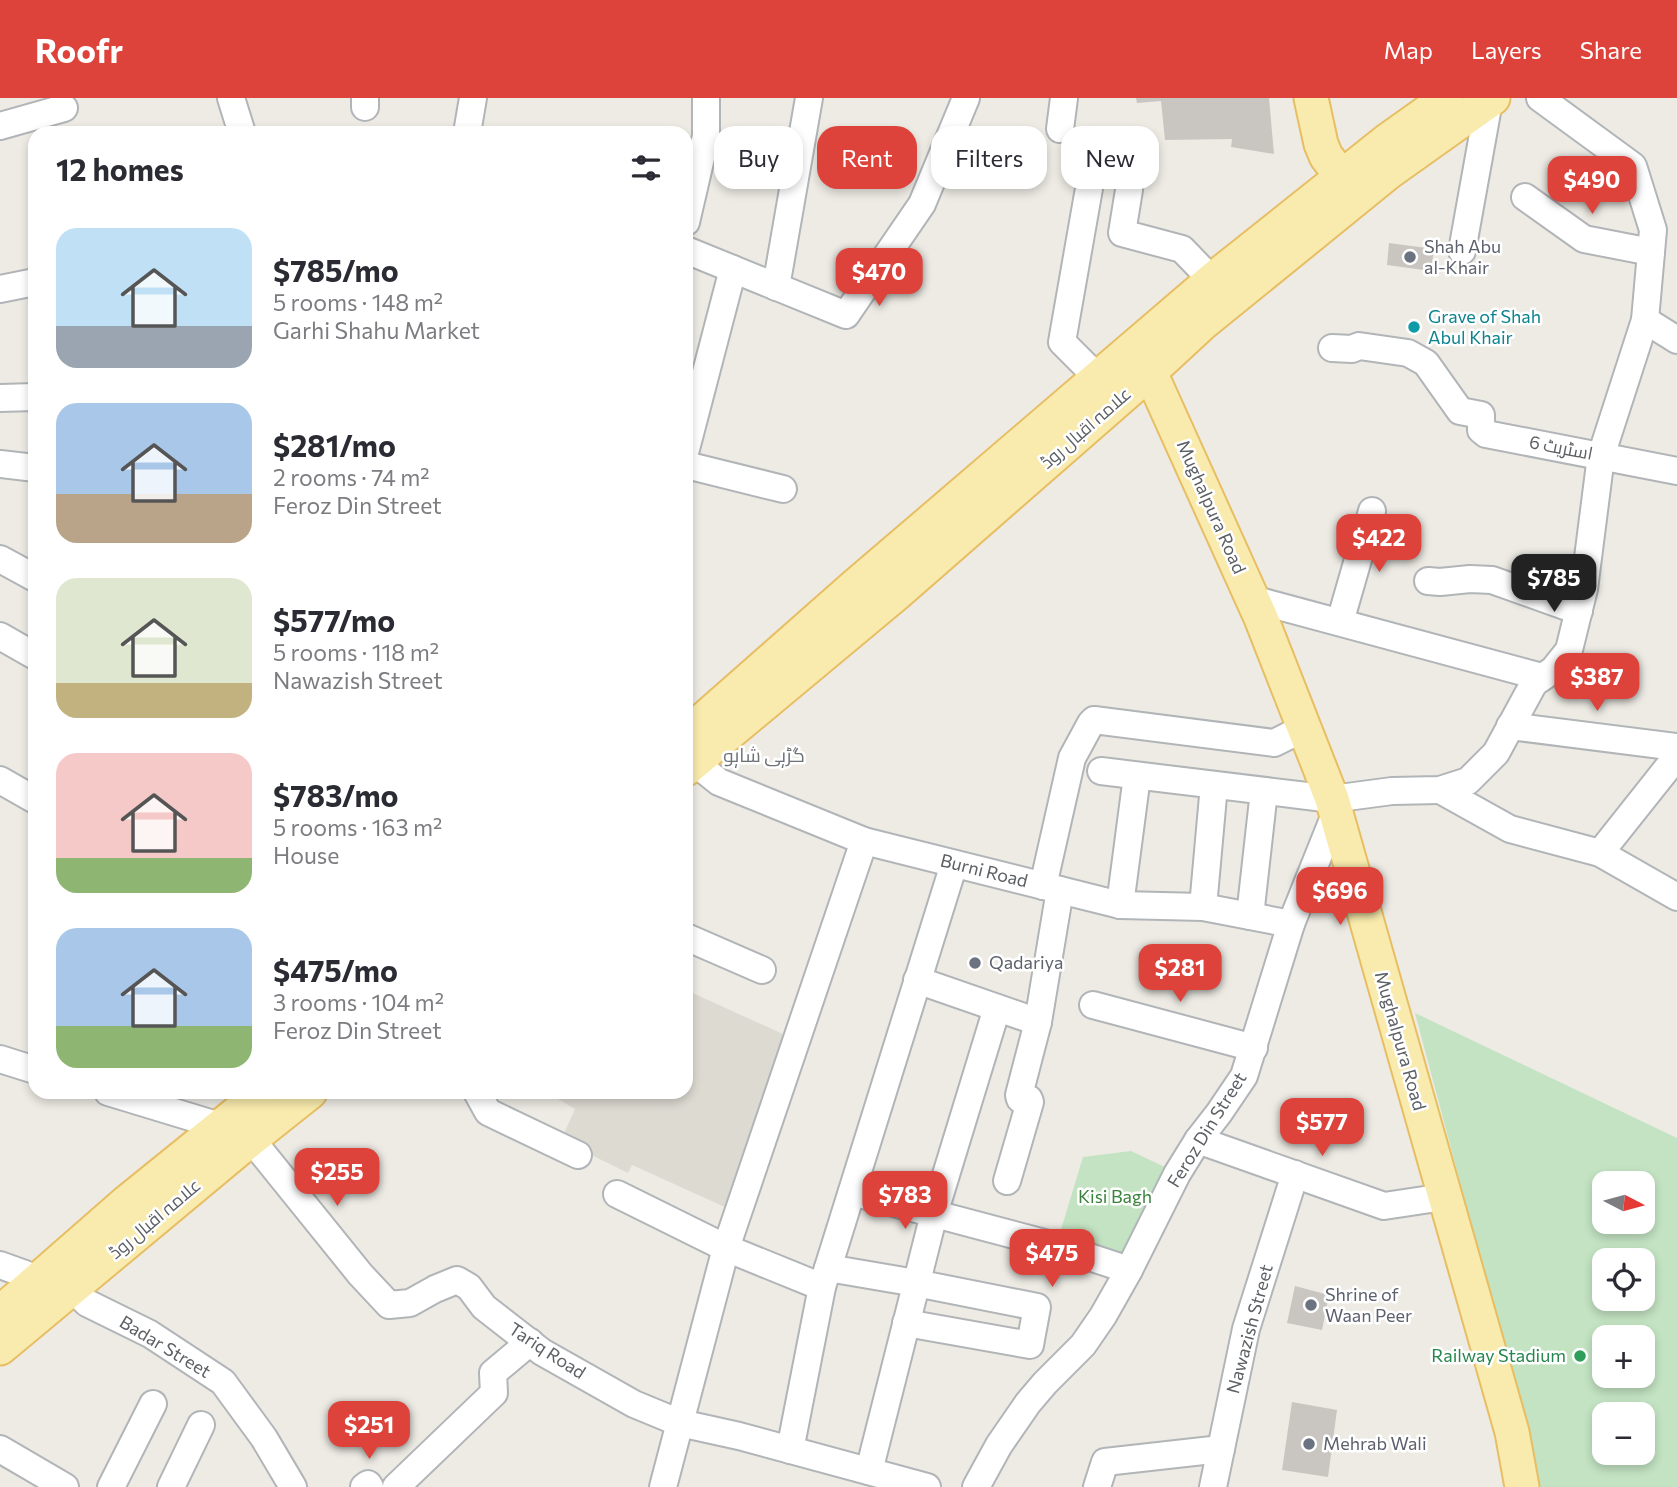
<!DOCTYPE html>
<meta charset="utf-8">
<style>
body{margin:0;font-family:Commissioner,Cairo,sans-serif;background:#f7f7f7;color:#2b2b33;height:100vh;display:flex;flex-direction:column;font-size:26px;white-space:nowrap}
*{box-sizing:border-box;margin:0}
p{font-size:23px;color:#7c7c81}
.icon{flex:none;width:38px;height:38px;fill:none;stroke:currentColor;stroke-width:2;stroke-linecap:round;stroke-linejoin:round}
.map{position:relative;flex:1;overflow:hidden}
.side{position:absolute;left:28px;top:28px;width:665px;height:973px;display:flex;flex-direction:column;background:#fff;border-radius:21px;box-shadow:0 4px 10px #0003}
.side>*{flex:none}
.hud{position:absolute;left:714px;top:28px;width:665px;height:63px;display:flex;gap:14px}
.needle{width:46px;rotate:96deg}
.buttons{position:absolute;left:1592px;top:1073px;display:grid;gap:14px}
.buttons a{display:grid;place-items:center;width:63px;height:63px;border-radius:14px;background:#fff;box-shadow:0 4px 10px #0003;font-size:35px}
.price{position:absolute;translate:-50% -60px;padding:0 16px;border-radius:14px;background:#dd423b;color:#fff;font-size:23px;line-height:46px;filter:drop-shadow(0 2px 4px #0008)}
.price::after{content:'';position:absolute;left:50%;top:42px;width:21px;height:16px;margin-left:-10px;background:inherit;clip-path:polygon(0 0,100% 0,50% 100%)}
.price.selected{background:#222;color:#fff}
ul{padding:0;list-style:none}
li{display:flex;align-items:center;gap:21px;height:175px;padding:0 28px}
li span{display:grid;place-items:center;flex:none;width:196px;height:140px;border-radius:21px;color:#555}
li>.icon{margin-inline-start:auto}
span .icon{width:84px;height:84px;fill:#fffc;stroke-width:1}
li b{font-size:30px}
h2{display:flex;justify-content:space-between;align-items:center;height:84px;padding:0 28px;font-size:30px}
.tag{padding:0 24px;border-radius:21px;background:#fff;box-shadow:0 4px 10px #0003;font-size:24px;line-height:63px}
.tag.selected{background:#dd423b;color:#fff}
header{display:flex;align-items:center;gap:42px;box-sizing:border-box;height:98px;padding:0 35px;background:#dd423b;color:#fff}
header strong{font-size:33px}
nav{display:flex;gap:38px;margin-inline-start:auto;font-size:24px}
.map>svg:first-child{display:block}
.education{fill:#dddad2}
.green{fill:#c3e3c2;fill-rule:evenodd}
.building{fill:#c9c6c1}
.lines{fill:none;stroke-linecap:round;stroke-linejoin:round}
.minor-casing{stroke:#b1b5b8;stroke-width:30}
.major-casing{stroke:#e7be63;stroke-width:37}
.minor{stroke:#fff;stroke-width:26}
.major{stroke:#f9ebad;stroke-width:33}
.worship-dot{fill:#6b7280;stroke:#fff;stroke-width:2.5}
.culture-dot{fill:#0f9aa8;stroke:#fff;stroke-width:2.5}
.leisure-dot{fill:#2e9e5b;stroke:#fff;stroke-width:2.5}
.labels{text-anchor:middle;stroke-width:5;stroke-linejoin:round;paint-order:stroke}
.worship-label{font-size:18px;fill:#5b616d;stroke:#fff;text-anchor:start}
.culture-label{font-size:18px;fill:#0d838f;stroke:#fff;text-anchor:start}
.street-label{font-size:18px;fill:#5c6064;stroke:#fff}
.park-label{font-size:18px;fill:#3b833d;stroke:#fff}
.leisure-label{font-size:18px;fill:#27864d;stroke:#fff;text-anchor:end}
.neighbourhood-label{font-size:19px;fill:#6d7276;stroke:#fff}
</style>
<header>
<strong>Roofr</strong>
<nav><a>Map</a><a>Layers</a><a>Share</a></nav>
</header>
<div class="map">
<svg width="1677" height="1389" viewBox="0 0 1677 1389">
<rect width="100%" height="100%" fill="#edebe4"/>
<!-- education -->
<polygon class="education" points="686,892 796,942 738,1115 632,1067 628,1075 561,1042 575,1011 546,994 686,994"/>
<!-- green -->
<g class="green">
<path d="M1415 915 1677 1040V1389H1537L1529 1343ZM1605 1085H1643V1124H1605ZM1605 1162H1643V1200H1605ZM1605 1239H1643V1278H1605ZM1605 1316H1643V1354H1605Z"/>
<polygon points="1131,1053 1171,1072 1129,1172 1056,1148 1083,1059"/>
</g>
<!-- building -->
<g class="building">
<polygon points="1136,0 1269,0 1274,56 1231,49 1232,41 1165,42 1161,3 1137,5"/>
<polygon points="1389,145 1434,151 1431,173 1387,167"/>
<polygon points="1295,1188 1329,1197 1322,1232 1287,1225"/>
<polygon points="1292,1304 1337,1312 1328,1379 1282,1372"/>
</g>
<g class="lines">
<!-- minor casing -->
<g class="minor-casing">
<g id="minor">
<polyline points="231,0 242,35"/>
<polyline points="365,9 365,0"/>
<polyline points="0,28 64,10"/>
<polyline points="1060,31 1064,0"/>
<polyline points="467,35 473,0"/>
<polyline points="1094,62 1062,244 1098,280"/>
<polyline points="1129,92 1122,135 1182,151 1212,182"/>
<polyline points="1525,99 1584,141 1651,154"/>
<polyline points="686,124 706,38 706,0"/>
<polyline points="686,152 846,217 922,106 966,0"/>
<polyline points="1462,153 1489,3"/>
<polyline points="776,189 809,0"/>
<polyline points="0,191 35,184"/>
<polyline points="1645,222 1677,242"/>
<polyline points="1332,250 1352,251 1359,248 1408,255 1426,265 1460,313 1481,317 1481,332 1486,336 1677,373"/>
<polyline points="0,300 35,299"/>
<polyline points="686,351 733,171"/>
<polyline points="0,366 35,370"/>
<polyline points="686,367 783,391"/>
<polyline points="0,461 35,480"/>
<polyline points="1428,483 1440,484 1470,481 1492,482 1579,513"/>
<polyline points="1252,501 1542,579"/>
<polyline points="1340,524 1372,413"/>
<polyline points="0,538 35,558"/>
<polyline points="1510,628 1677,649"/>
<polyline points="694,664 719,684 864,743 1120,807 1203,809 1291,826"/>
<polyline points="1101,673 1332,701 1392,693 1440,692 1468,683 1496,655 1534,585 1553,572 1569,552 1584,491 1601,358 1645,222 1653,132 1633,68 1540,0"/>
<polyline points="0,682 35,702"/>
<polyline points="1440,692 1510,731 1600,755 1677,799"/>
<polyline points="1600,755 1677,658"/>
<polyline points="1043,788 1072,660 1091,625 1094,622 1274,645 1304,630"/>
<polyline points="1120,807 1137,678"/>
<polyline points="1203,809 1214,687"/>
<polyline points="1250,818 1264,693"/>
<polyline points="686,839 762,872"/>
<polyline points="917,882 1038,924"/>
<polyline points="1093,907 1254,950"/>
<polyline points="0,961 35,972"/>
<polyline points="108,994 220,1028"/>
<polyline points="477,994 488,1014 578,1057"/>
<polyline points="251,1041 360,1176 389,1207 410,1205 435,1191 457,1182 469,1189 484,1209 542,1254 634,1306 680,1325 739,1338 927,1389"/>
<polyline points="1198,1042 1384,1108 1444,1099"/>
<polyline points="1007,1083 1030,1004 1029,1001 1020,1001 1019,997 1038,924 1060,792"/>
<polyline points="852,1094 1056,1148 1129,1172"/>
<polyline points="617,1096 726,1150 822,1189"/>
<polyline points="0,1167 25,1176 35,1186"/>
<polyline points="828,1170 916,1185 1037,1209 1030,1247 906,1225"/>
<polyline points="72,1190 87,1205 150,1236 223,1284 264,1340 293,1389"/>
<polyline points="0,1351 65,1389"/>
<polyline points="790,1352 822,1189 954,766"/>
<polyline points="869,1373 934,1116 997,910"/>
<polyline points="111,1389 153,1306"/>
<polyline points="171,1389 201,1327"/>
<polyline points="364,1389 368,1386 370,1389"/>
<polyline points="396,1389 494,1295 493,1275 530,1244"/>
<polyline points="663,1389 726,1150 864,743"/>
<polyline points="976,1389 999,1347 1028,1305 1045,1285 1083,1247 1103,1218 1129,1172 1177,1076 1198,1042 1219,1015 1244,978 1291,826 1336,714"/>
<polyline points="1097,1389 1105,1364 1221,1351"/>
<polyline points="1213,1389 1246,1231 1295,1076"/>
</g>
</g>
<!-- major casing -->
<g class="major-casing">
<g id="major">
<polyline points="1311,0 1321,46 1326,58 1354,95"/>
<polyline points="1150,274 1261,520 1332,701 1512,1334 1522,1389"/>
<polyline points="686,637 855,488 1212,182 1388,42 1447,0"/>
<polyline points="686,671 896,496 1150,274 1203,225 1389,74 1493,0"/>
<polyline points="0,1215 127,1104 263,994"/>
<polyline points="0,1250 251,1041 310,994"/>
</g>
</g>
<!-- minor -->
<use href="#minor" class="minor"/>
<!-- major -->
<use href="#major" class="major"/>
</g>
<!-- markers -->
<g class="worship-dot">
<circle cx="1410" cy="159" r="7"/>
<circle cx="975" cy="865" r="7"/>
<circle cx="1311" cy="1207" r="7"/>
<circle cx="1309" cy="1346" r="7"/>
</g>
<circle class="culture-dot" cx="1414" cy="229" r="7"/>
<circle class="leisure-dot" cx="1580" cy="1258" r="7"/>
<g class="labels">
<!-- worship labels -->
<g class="worship-label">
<text x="1424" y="155">Shah Abu<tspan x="1424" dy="21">al-Khair</tspan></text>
<text x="989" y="871">Qadariya</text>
<text x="1325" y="1203">Shrine of<tspan x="1325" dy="21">Waan Peer</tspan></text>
<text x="1323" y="1352">Mehrab Wali</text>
</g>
<!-- culture labels -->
<g class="culture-label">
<text x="1428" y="225">Grave of Shah<tspan x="1428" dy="21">Abul Khair</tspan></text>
</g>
<!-- street labels -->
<g class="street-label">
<text transform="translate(1086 330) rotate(-41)" y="6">علامہ اقبال روڈ</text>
<text transform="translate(1561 350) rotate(11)" y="6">اسٹریٹ 6</text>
<text transform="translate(1211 409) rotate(66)" y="6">Mughalpura Road</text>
<text transform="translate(984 773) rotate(14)" y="6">Burni Road</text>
<text transform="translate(1400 943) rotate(74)" y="6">Mughalpura Road</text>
<text transform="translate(1207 1032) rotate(-58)" y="6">Feroz Din Street</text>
<text transform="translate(155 1121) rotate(-40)" y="6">علامہ اقبال روڈ</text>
<text transform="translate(1250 1231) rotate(-75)" y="6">Nawazish Street</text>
<text transform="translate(165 1249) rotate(31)" y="6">Badar Street</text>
<text transform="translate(547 1253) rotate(33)" y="6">Tariq Road</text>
</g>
<!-- park labels -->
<g class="park-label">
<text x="1115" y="1105">Kisi Bagh</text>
</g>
<!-- leisure labels -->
<g class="leisure-label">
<text x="1566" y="1264">Railway Stadium</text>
</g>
<!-- neighbourhood labels -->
<g class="neighbourhood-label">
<text x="764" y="664">گڑہی شاہو</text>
</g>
</g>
</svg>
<div class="buttons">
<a><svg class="needle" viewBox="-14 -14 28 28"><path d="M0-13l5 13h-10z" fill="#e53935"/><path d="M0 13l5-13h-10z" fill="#7c7c81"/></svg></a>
<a><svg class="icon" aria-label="locate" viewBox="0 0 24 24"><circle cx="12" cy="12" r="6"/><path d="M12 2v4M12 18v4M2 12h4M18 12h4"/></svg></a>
<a>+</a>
<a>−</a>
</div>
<b class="price" style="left:1592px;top:118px">$490</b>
<b class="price" style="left:879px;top:210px">$470</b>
<b class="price" style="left:1379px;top:476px">$422</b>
<b class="price selected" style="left:1554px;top:516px">$785</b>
<b class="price" style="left:1597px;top:615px">$387</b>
<b class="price" style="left:1340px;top:829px">$696</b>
<b class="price" style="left:1180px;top:906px">$281</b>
<b class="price" style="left:1322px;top:1060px">$577</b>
<b class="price" style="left:337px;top:1110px">$255</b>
<b class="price" style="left:905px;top:1133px">$783</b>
<b class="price" style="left:1052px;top:1191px">$475</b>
<b class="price" style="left:369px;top:1363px">$251</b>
<div class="hud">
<a class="tag">Buy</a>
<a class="tag selected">Rent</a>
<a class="tag">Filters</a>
<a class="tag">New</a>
</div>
<section class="side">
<h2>12 homes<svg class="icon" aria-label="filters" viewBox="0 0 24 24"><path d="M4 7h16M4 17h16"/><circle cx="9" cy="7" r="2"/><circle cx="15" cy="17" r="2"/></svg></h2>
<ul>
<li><span style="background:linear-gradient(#bfe0f5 70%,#9aa5b1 0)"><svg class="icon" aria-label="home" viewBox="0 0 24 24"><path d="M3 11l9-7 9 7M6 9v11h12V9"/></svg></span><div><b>$785/mo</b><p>5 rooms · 148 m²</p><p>Garhi Shahu Market</p></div></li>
<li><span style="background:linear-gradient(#a9c7e8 65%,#b9a48a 0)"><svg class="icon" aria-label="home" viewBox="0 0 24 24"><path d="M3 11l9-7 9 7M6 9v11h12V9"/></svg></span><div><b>$281/mo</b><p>2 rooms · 74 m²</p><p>Feroz Din Street</p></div></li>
<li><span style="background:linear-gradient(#dfe7d0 75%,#c2b280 0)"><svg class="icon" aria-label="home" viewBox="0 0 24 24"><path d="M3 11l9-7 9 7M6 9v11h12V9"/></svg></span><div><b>$577/mo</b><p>5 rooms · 118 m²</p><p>Nawazish Street</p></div></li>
<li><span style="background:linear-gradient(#f6c9c9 75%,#8fb573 0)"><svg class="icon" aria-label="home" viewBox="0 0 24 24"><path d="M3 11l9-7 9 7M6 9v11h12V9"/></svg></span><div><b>$783/mo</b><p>5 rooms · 163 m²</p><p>House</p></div></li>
<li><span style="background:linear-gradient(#a9c7e8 70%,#8fb573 0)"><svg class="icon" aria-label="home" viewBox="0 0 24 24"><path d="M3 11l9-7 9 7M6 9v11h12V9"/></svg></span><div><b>$475/mo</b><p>3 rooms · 104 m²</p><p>Feroz Din Street</p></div></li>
</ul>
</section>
</div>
